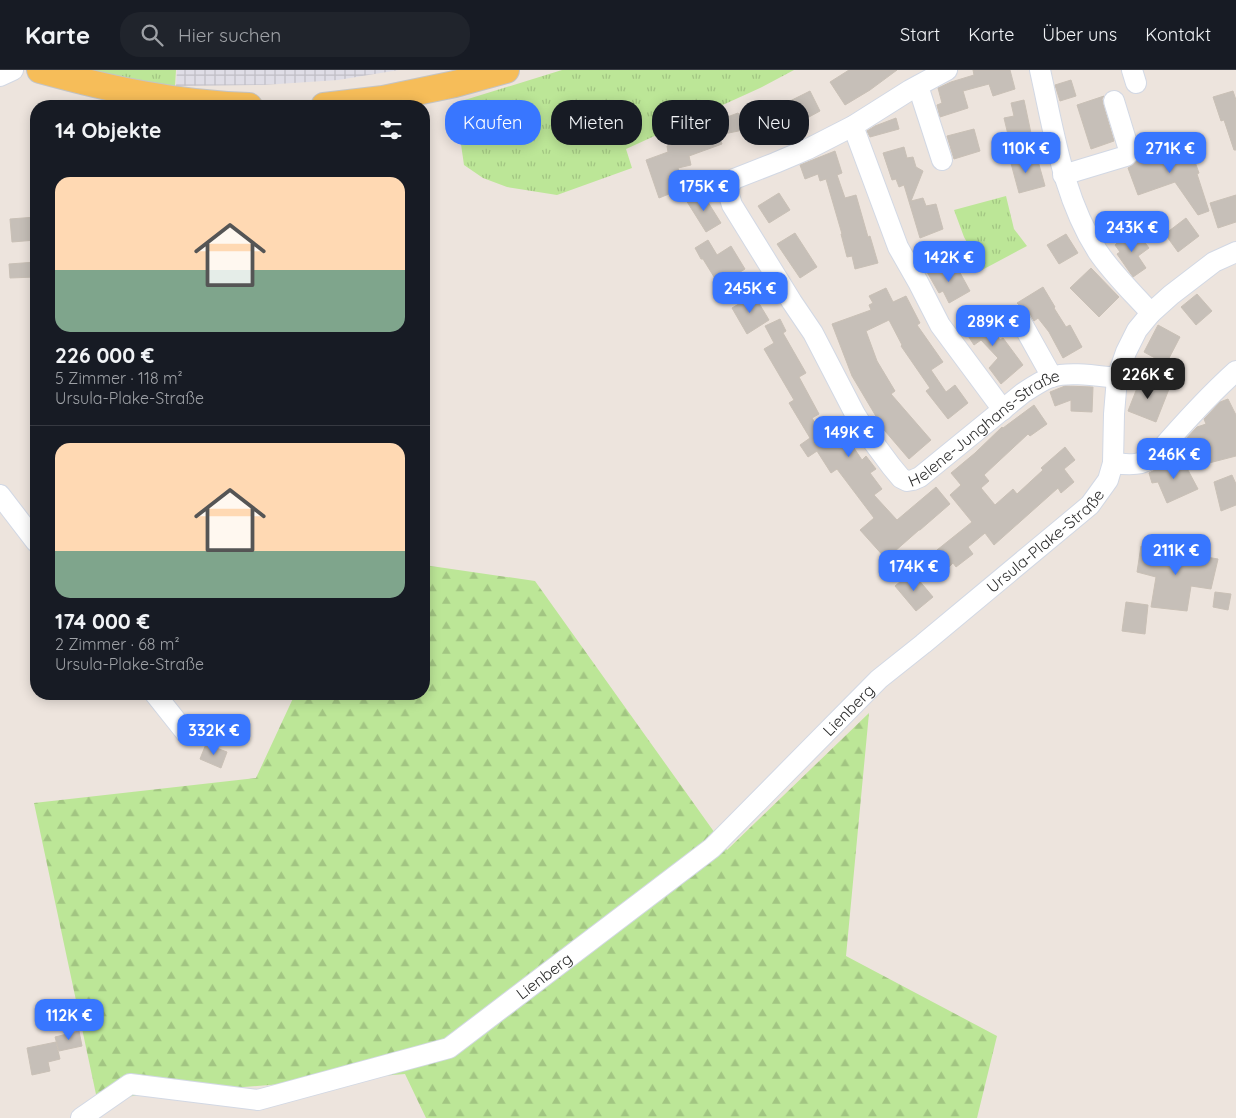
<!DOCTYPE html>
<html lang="de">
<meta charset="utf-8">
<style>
body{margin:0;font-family:Quicksand,sans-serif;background:#20242c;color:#f1f3f6;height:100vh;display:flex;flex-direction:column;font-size:19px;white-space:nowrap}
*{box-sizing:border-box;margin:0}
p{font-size:16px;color:#9ea1a6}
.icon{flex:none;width:28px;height:28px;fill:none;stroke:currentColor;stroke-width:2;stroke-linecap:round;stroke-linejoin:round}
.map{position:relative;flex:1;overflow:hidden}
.panel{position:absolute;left:30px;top:30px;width:400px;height:600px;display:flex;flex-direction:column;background:#171b24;border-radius:20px;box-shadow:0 2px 12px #0003}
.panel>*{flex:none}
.banner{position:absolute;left:445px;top:30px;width:475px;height:45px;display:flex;gap:10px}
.price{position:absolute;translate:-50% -42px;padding:0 11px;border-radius:10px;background:#3876ff;color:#fff;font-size:16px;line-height:32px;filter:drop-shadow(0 1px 2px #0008)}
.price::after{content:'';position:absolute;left:50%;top:30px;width:15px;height:11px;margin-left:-8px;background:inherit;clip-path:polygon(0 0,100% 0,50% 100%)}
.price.active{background:#222;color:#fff}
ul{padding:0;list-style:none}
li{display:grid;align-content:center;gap:10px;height:265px;padding:0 25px}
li+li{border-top:1px solid #363941}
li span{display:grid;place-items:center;height:155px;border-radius:15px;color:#555}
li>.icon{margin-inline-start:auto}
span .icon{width:90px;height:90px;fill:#fffc;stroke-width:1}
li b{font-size:21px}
h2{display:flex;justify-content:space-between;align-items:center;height:60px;padding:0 25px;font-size:21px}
.chip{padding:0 18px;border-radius:20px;background:#171b24;box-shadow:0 2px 12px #0003;font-size:18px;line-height:45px}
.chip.active{background:#3876ff;color:#fff}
header{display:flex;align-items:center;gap:30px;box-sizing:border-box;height:70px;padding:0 25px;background:#171b24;border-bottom:1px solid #363941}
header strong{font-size:24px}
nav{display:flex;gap:28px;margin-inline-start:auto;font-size:18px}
.search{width:350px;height:45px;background:#20242c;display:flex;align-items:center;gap:12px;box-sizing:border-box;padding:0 18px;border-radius:20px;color:#9ea1a6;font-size:19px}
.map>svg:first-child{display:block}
.industrial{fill:url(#industrial-grid)}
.grass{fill:url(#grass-tufts)}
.forest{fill:url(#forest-firs)}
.building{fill:#c6bfb8;stroke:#c9c0b6}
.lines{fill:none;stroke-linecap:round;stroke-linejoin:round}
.minor-casing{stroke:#d2d8e4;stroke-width:22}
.major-casing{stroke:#c4c4c4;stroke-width:28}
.minor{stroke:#fff;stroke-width:20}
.major{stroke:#f6bd59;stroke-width:26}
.labels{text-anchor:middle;stroke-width:5;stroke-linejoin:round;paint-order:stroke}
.street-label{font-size:16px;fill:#2b2b2b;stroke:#fff}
</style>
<header>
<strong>Karte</strong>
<div class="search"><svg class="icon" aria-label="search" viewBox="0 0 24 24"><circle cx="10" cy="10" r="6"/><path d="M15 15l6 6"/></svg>Hier suchen</div>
<nav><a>Start</a><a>Karte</a><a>Über uns</a><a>Kontakt</a></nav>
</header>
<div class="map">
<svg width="1236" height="1048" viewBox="0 0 1236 1048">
<defs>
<pattern id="industrial-grid" width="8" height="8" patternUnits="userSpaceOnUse" patternTransform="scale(1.25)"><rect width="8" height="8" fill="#dfdde6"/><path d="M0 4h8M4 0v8" fill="none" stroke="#c0bec5"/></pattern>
<pattern id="grass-tufts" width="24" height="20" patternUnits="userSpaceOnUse" patternTransform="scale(1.25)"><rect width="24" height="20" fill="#bce697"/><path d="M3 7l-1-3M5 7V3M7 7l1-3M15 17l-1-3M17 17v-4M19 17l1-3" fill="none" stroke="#a2c582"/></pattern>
<pattern id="forest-firs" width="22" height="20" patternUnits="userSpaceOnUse" patternTransform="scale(1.25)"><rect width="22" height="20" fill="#bce697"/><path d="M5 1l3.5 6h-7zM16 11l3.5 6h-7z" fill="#a2c582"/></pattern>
</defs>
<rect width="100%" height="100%" fill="#ede4dd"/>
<!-- industrial -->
<polygon class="industrial" points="177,0 399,0 338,10 263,15 176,16"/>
<!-- grass -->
<g class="grass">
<polygon points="84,0 176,0 175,16 120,8"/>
<polygon points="562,0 794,0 760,18 626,79 632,98 557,125 507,117 483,108 464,95 455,33"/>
<polygon points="1006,126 1014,159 1027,176 982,200 964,167 954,140"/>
</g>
<!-- forest -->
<polygon class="forest" points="424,495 535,511 727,780 869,643 846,886 997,966 977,1048 426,1048 405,1004 97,1029 34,733 256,708 295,624 424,624"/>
<!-- building -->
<g class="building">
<polygon points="849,0 897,0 870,20 845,35 830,12"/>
<polygon points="973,0 1010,0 1015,19 993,26 989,14 963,21 968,38 940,47 937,35 942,33 938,18 951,12 974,5"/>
<polygon points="1071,10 1076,26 1060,31 1055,15"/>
<polygon points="810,21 820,41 787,59 752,72 748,59 719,65 722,74 689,86 691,95 678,98 684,118 659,128 646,90 668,82 667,76 685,71 680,60 690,56 692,60 738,43 739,44 768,35 770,41"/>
<polygon points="1233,21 1236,30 1236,80 1234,80 1224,50 1221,51 1213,27"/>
<polygon points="1104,26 1102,29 1103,34 1114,71 1091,79 1077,35"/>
<polygon points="1024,30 1032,68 1010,73 1004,48 1014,46 1011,33"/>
<polygon points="896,48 899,59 870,67 867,61 875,56"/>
<polygon points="974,59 980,81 954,89 947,66"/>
<polygon points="1187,70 1199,103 1197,104 1209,141 1198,145 1175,112 1138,125 1128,98 1134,94 1140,87"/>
<polygon points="904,77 907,88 913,87 916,97 923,101 911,131 923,128 926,136 936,134 943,159 920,168 904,115 899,117 896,109 892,110 883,83"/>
<polygon points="835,81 842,103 837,105 845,128 856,125 868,167 870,166 878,193 855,199 852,186 847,187 841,164 842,164 826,109 820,111 818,104 805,109 800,95"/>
<polygon points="1022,82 1025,94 1038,91 1045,116 1019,123 1009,86"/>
<polygon points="701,121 721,153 706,162 686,130"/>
<polygon points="779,123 790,140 769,153 758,136"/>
<polygon points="1236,125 1236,152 1218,158 1210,133"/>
<polygon points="36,147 36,170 12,172 10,149"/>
<polygon points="1186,148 1199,166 1178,182 1165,164"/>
<polygon points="1137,162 1149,178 1138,186 1146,198 1133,207 1117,184 1120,182 1115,175 1125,165 1127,169"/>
<polygon points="795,163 817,197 800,208 777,174"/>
<polygon points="1066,164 1078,183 1059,194 1047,175"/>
<polygon points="708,170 717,185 731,176 745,199 719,215 703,189 701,189 695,178"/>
<polygon points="36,192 36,207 10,208 9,194"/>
<polygon points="943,193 949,204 958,199 970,221 949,233 943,221 939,223 927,202"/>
<polygon points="1091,198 1119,227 1099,247 1070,218"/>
<polygon points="1043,217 1055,237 1054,238 1066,257 1070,255 1082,277 1063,288 1049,262 1038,248 1034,251 1029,242 1025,238 1020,236 1017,233"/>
<polygon points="886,218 893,232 906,226 920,253 917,255 943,292 931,300 946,322 955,315 968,333 948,349 926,321 930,318 901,276 902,275 889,250 866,261 877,291 895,321 891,324 931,370 909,389 879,354 880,353 852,306 832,254 871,240 869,235 873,233 869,226"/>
<polygon points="1197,224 1212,241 1196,255 1181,237"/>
<polygon points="754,225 769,250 747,264 732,238"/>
<polygon points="980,242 1000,270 1003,268 1023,295 1001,314 989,298 998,288 981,270 974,275 961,255"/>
<polygon points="780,249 786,261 783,263 806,303 799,307 819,344 812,348 826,370 842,360 862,390 866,386 876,399 870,403 882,419 874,425 897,450 936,417 950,434 920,460 919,460 886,489 860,460 874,448 837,399 831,403 817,381 808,387 800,375 810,368 789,333 794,330 764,279 774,273 765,256"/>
<polygon points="1158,255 1180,267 1166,294 1144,282"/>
<polygon points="1141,308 1169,319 1156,352 1128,341"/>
<polygon points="1065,316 1093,317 1092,342 1071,341 1071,330 1055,336 1050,322"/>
<polygon points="1228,329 1236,345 1236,386 1209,393 1204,373 1184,379 1182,373 1184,371 1197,357 1206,354 1204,349 1220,332"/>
<polygon points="1034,335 1047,354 1030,366 1028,364 984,405 989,411 981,418 995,435 1013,419 1017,424 1043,400 1041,398 1065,377 1075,390 1064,399 1074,412 1061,423 1058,418 994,475 985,463 968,477 973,484 956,497 953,493 943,503 931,489 939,482 937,480 972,452 950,425 961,415 951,403 975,383 1002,357 1003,358"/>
<polygon points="1181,387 1198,419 1167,433 1158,412 1152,413 1149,403"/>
<polygon points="1232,405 1236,414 1236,435 1221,441 1214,412"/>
<polygon points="1141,476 1218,489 1211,519 1191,516 1187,541 1151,537 1156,507 1137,502"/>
<polygon points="912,502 933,527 916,541 895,516"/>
<polygon points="1215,522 1231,524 1228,540 1213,537"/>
<polygon points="1126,532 1148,535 1145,564 1122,561"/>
<polygon points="206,674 227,682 221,698 200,689"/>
<polygon points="79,961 82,976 59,981 55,967"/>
<polygon points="56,972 60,989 48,992 50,1001 32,1005 27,978"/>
</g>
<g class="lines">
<!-- minor casing -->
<g class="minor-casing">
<g id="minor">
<path id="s1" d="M947 0 910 20 853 56 808 79 775 93 734 109 729 116 728 122 732 135 792 232 813 263 855 344 868 365 891 396 901 408 907 411 913 410 920 407 1023 323C1032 317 1041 311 1051 307 1069 301 1098 306 1117 308"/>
<path d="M1040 0C1054 62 1063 128 1098 182 1113 204 1133 223 1151 243"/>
<polyline points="1132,0 1136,13"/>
<polyline points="0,6 13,0"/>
<polyline points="918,16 942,90"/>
<polyline points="853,56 898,177 918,212 940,255 1003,340"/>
<polyline points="1063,105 1126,86 1129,83 1129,80 1114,31"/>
<polyline points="1019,248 1052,307"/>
<path d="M1113 393C1129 395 1143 396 1156 385 1181 356 1207 327 1236 301"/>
<polyline points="0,425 36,472"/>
<polyline points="155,624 186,663"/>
<path id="s2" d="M81 1048 130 1014 258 1030 449 978 712 778 879 609 923 574 1090 435 1108 410 1113 393 1114 344 1117 308 1126 282 1137 260 1151 243 1171 225 1214 192 1236 182"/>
</g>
</g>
<!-- major casing -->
<g class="major-casing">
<g id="major">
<path d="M40 0C109 19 177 34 249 36"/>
<polyline points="324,36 383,29 455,14 506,0"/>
</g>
</g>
<!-- minor -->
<use href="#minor" class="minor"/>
<!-- major -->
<use href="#major" class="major"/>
</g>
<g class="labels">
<!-- street labels -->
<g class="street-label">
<text dy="6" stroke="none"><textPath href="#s1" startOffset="691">Helene-Junghans-Straße</textPath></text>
<text dy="6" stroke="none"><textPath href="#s2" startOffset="1171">Ursula-Plake-Straße</textPath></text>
<text dy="6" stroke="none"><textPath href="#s2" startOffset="911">Lienberg</textPath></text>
<text dy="6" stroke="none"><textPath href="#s2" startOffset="506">Lienberg</textPath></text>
</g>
</g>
</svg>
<b class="price" style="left:1026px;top:104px">110K €</b>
<b class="price" style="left:1170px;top:104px">271K €</b>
<b class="price" style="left:704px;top:142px">175K €</b>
<b class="price" style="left:1132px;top:183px">243K €</b>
<b class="price" style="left:949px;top:213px">142K €</b>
<b class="price" style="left:750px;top:244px">245K €</b>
<b class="price" style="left:993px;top:277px">289K €</b>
<b class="price active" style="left:1148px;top:330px">226K €</b>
<b class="price" style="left:849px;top:388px">149K €</b>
<b class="price" style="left:1174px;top:410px">246K €</b>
<b class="price" style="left:1176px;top:506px">211K €</b>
<b class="price" style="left:914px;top:522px">174K €</b>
<b class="price" style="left:214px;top:686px">332K €</b>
<b class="price" style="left:69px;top:971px">112K €</b>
<div class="banner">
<a class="chip active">Kaufen</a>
<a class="chip">Mieten</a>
<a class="chip">Filter</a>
<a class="chip">Neu</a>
</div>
<section class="panel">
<h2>14 Objekte<svg class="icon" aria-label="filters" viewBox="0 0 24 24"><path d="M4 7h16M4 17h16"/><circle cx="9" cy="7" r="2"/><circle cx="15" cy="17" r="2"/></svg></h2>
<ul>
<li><span style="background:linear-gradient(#ffd9b3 60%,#7fa58c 0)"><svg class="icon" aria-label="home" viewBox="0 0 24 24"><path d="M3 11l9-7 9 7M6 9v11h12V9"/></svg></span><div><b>226 000 €</b><p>5 Zimmer · 118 m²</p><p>Ursula-Plake-Straße</p></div></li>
<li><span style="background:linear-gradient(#ffd9b3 70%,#7fa58c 0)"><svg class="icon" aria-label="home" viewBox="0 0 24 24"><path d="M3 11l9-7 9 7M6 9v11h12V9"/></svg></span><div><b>174 000 €</b><p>2 Zimmer · 68 m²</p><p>Ursula-Plake-Straße</p></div></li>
</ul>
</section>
</div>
